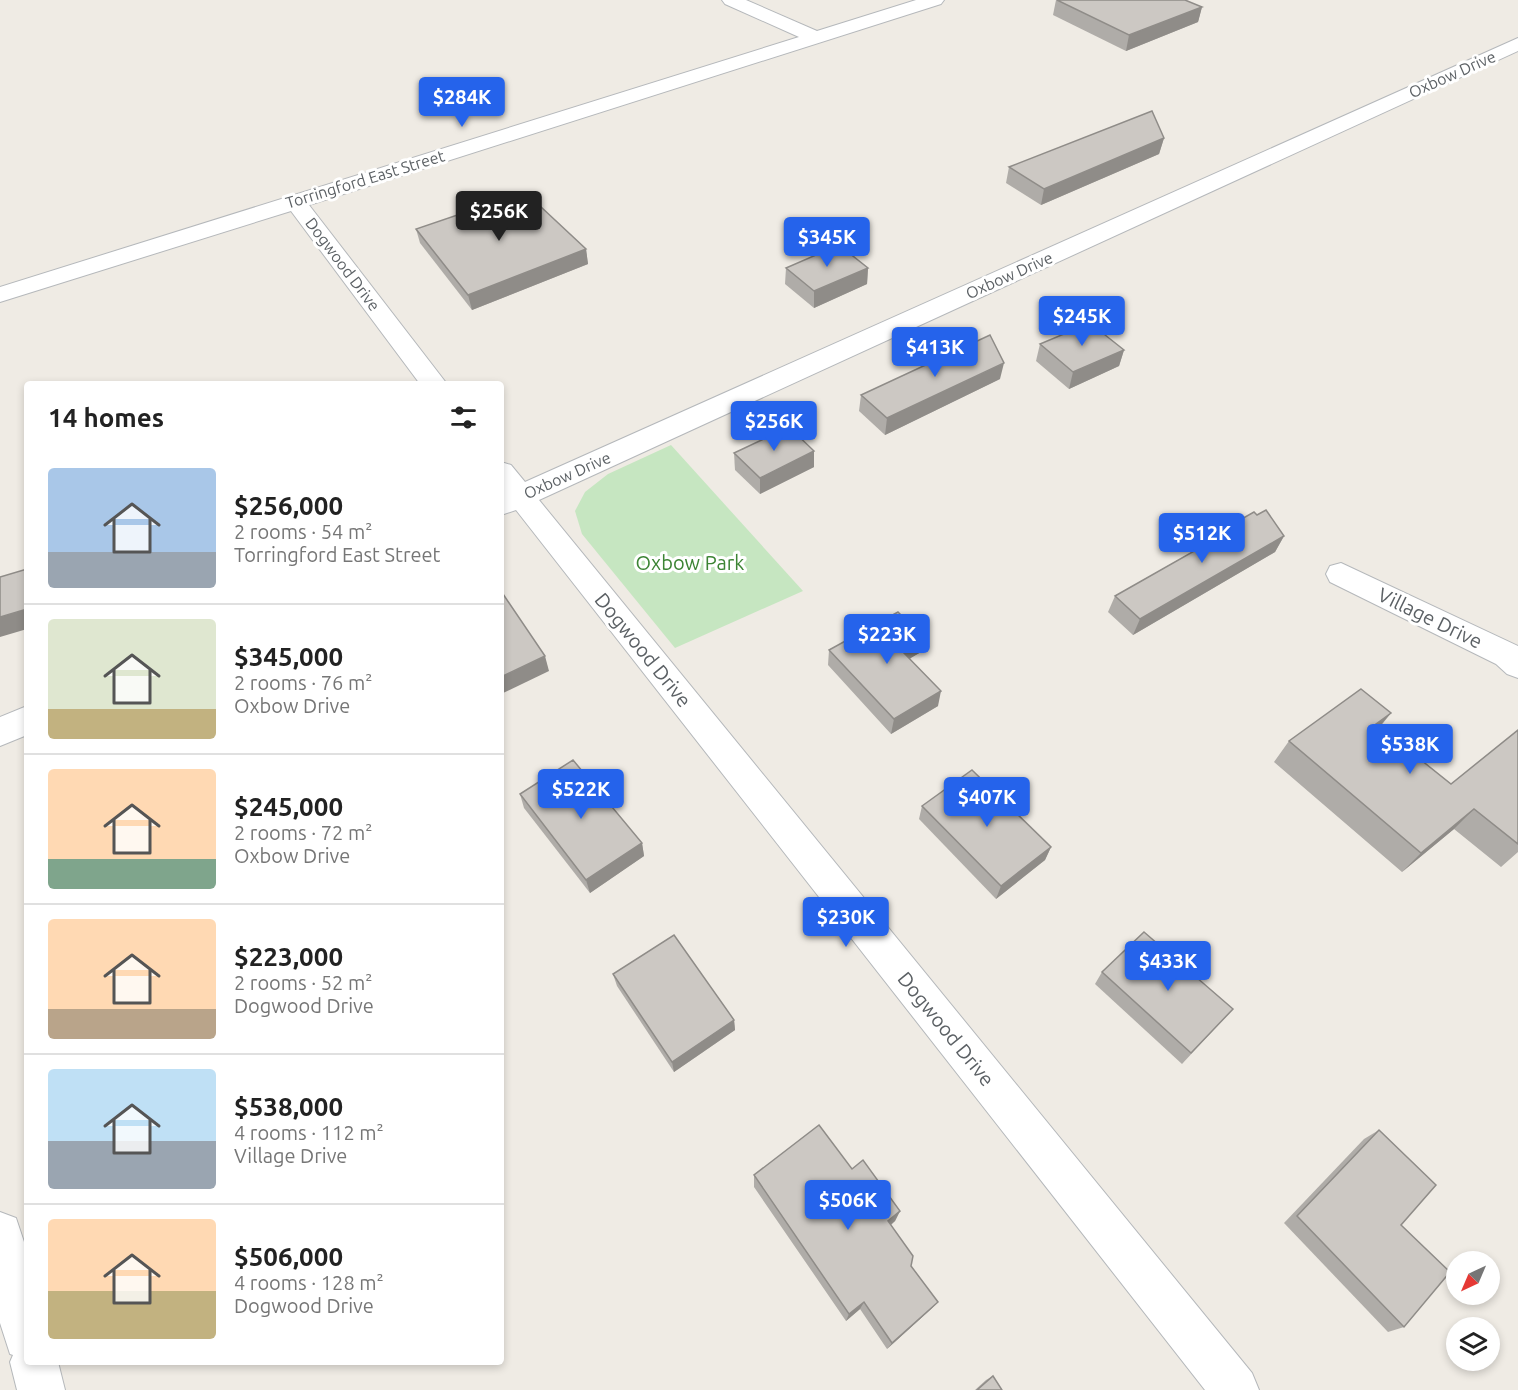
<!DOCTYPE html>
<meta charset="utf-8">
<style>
body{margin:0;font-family:Ubuntu,sans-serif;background:#f2f2f2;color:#222;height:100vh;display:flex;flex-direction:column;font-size:22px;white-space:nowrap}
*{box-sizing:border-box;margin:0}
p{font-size:20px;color:#767676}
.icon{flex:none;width:33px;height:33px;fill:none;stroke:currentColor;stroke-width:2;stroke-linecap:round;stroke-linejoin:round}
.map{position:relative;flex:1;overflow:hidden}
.drawer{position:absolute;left:24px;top:381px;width:480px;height:984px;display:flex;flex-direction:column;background:#fff;border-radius:6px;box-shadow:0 3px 9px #0003}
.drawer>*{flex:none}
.needle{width:39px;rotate:224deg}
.buttons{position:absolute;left:1446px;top:1251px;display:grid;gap:12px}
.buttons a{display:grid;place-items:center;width:54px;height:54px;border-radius:50%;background:#fff;box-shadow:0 3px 9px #0003;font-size:30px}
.price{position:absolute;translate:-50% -51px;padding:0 14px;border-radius:6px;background:#2563eb;color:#fff;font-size:20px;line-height:39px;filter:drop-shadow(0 2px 3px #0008)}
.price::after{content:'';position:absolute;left:50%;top:36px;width:18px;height:14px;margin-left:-9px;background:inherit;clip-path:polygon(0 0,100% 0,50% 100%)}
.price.selected{background:#222;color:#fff}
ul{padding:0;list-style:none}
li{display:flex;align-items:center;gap:18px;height:150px;padding:0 24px}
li+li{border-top:2px solid #e0e0e0}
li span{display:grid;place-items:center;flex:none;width:168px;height:120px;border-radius:6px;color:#555}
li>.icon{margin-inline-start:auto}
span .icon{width:72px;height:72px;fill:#fffc;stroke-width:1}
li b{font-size:26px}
h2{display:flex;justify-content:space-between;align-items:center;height:72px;padding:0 24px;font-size:26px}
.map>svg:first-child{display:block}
.green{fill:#c6e6c1}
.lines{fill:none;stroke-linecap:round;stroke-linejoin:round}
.minor-casing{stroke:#b5b8bb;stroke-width:2}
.minor{fill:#fff;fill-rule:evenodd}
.wall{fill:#afaca8}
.shaded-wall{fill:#8f8c88}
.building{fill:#ccc8c3;stroke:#8f8c88;stroke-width:1.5}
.labels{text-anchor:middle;stroke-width:6;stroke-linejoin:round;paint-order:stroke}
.far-street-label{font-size:16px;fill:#5c6165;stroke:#fff}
.park-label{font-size:20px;fill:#3c8434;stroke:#fff}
.street-label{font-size:20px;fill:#5c6165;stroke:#fff}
</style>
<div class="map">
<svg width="1518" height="1390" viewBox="0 0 1518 1390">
<rect width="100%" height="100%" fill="#efebe4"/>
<!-- green -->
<polygon class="green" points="671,445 803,591 675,648 582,534 575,511 585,492 608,474"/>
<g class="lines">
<!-- minor casing -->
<g class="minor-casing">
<g id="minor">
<polygon points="722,0 746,0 817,31 916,0 944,0 941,4 309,205 447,384 420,384 291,211 0,302 0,287 799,37 725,4"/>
<polygon points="1518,38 1518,51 539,500 1252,1373 1259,1390 1205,1390 516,510 501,515 501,462 511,465 525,482"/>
<polygon points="1341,563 1518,646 1518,678 1507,674 1496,664 1330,582 1326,574 1330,566"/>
<polygon points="27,706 27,735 0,746 0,717"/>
<polygon points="0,1212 16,1218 27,1251 27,1362 58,1362 65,1390 17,1390 10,1362 13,1355 10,1354 0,1323"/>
</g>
</g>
<!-- minor -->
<use href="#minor" class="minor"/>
</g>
<!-- wall -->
<g class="wall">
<polygon points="1056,0 1202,7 1198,22 1126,51 1053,15"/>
<polygon points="1164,138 1159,154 1041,205 1006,183 1009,167"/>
<polygon points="416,229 586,249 588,264 472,310 420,243"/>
<polygon points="786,268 868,268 867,284 814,308 785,284"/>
<polygon points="1040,344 1124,350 1119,366 1069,389 1036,361"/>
<polygon points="1000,379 885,435 859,411 861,395"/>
<polygon points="734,453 814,467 760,494 735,470"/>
<polygon points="1284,536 1275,552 1133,635 1108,612 1115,596 1204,545 1208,538"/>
<polygon points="829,650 921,652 910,658 938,706 891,734 828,665"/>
<polygon points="1391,713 1380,727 1451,784 1518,730 1518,852 1501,867 1454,829 1402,872 1274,762 1289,741"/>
<polygon points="520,794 642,843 644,856 590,893 524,808"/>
<polygon points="922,806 1051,847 1045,860 996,899 919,819"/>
<polygon points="1102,972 1233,1009 1182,1064 1095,984"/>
<polygon points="613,974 734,1020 735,1030 674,1072 617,986"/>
<polygon points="1379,1130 1401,1225 1404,1327 1388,1332 1284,1223 1364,1139"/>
<polygon points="852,1169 900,1211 895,1221 891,1225 911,1266 938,1302 931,1309 887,1349 860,1309 846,1321 754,1187 754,1175"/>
<polygon points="993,1376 1002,1390 975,1390 986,1380"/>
</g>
<!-- shaded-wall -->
<g class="shaded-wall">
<polygon points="1202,7 1198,22 1126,51 1129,35"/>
<polygon points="1164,138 1159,154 1041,205 1044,189"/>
<polygon points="586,249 588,264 472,310 468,295"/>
<polygon points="868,268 867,284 814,308 814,291"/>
<polygon points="1124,350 1119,366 1069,389 1073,372"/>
<polygon points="1004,363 1000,379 885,435 887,418"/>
<polygon points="814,451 814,467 760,494 760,478"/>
<polygon points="1284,536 1275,552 1133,635 1140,619"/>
<polygon points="27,609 27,629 0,637 0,617"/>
<polygon points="923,637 921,652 899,665 901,650"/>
<polygon points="545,656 549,671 501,694 501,677"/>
<polygon points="941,691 938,706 891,734 894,719"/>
<polygon points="1391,713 1373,734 1376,724"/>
<polygon points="1474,809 1454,829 1402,872 1421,853"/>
<polygon points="642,843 644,856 590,893 586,880"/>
<polygon points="1051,847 1045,860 996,899 1001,886"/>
<polygon points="734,1020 735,1030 674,1072 672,1062"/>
<polygon points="900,1211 895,1221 883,1231 888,1221"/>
<polygon points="864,1302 860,1309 846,1321 849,1314"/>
<polygon points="938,1302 931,1309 887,1349 892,1343"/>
</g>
<!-- building -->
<g class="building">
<polygon points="1057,0 1185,0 1202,7 1129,35"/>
<polygon points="1152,111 1164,138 1044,189 1009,167"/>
<polygon points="525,192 586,249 468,295 416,229"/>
<polygon points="839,245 868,268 814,291 786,268"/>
<polygon points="1090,323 1124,350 1073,372 1040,344"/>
<polygon points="990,335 1004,363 887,418 861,395"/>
<polygon points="789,427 814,451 760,478 734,453"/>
<polygon points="1266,510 1284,536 1140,619 1115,596 1212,541 1208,538 1254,512 1257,515"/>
<polygon points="27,569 27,609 0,617 0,577"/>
<polygon points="501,591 545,656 501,677"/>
<polygon points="898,612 923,637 901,650 941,691 894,719 829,650"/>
<polygon points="1361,689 1391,713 1376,724 1451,784 1518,730 1518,844 1474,809 1421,853 1289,741"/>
<polygon points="573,760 642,843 586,880 520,794"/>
<polygon points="972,770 1051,847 1001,886 922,806"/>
<polygon points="1144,932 1233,1009 1191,1053 1102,972"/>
<polygon points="674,935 734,1020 672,1062 613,974"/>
<polygon points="819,1125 852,1169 863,1160 900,1211 888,1221 913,1256 911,1266 938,1302 892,1343 864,1302 849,1314 754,1175"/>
<polygon points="1379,1130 1436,1185 1401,1225 1450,1272 1404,1327 1297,1216"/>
<polygon points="993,1376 1002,1390 977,1390"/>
</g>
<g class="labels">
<!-- far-street labels -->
<g class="far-street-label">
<text transform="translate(1452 74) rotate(-24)" y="6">Oxbow Drive</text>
<text transform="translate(365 179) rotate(-17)" y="6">Torringford East Street</text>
<text transform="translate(343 264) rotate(53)" y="6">Dogwood Drive</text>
<text transform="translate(1009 275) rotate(-24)" y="6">Oxbow Drive</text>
<text transform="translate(567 475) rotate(-24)" y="6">Oxbow Drive</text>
</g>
<!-- park labels -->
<g class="park-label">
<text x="690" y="570">Oxbow Park</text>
</g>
<!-- street labels -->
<g class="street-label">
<text transform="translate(1430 618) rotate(26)" y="7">Village Drive</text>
<text transform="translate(643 650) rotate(51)" y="7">Dogwood Drive</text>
<text transform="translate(946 1029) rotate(51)" y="7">Dogwood Drive</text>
</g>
</g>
</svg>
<div class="buttons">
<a><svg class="needle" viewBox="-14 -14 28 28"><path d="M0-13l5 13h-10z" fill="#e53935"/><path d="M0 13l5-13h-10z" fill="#767676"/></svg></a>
<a><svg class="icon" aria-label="layers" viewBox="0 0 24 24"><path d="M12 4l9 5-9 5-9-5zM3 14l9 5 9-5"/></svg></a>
</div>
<b class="price" style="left:462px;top:128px">$284K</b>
<b class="price selected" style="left:499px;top:242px">$256K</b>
<b class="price" style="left:827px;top:268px">$345K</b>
<b class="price" style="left:1082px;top:347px">$245K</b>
<b class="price" style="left:935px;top:378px">$413K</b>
<b class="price" style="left:774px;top:452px">$256K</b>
<b class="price" style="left:1202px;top:564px">$512K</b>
<b class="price" style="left:887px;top:665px">$223K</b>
<b class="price" style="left:1410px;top:775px">$538K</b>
<b class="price" style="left:581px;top:820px">$522K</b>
<b class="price" style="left:987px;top:828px">$407K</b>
<b class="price" style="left:846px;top:948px">$230K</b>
<b class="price" style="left:1168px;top:992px">$433K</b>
<b class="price" style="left:848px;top:1231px">$506K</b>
<section class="drawer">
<h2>14 homes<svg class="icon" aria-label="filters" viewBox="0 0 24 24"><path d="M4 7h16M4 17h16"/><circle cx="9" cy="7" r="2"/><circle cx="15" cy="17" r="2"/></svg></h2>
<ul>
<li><span style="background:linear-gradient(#a9c7e8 70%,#9aa5b1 0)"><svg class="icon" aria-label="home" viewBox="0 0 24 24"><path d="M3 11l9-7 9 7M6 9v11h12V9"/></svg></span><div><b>$256,000</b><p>2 rooms · 54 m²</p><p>Torringford East Street</p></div></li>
<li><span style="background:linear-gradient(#dfe7d0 75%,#c2b280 0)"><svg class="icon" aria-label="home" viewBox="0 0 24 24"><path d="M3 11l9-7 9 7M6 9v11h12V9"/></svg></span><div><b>$345,000</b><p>2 rooms · 76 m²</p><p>Oxbow Drive</p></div></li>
<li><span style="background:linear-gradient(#ffd9b3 75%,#7fa58c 0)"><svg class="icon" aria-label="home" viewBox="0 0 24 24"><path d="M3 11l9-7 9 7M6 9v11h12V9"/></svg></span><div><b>$245,000</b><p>2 rooms · 72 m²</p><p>Oxbow Drive</p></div></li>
<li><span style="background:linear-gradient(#ffd9b3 75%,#b9a48a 0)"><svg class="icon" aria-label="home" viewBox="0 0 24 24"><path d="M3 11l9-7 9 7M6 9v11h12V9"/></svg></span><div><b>$223,000</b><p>2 rooms · 52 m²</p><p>Dogwood Drive</p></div></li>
<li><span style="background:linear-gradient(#bfe0f5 60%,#9aa5b1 0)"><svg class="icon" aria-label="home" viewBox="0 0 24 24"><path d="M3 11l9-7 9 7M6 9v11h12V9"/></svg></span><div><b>$538,000</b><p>4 rooms · 112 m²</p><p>Village Drive</p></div></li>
<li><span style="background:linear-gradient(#ffd9b3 60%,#c2b280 0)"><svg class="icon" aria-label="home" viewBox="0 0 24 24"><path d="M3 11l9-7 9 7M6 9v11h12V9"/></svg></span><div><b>$506,000</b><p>4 rooms · 128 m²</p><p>Dogwood Drive</p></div></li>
</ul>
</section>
</div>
